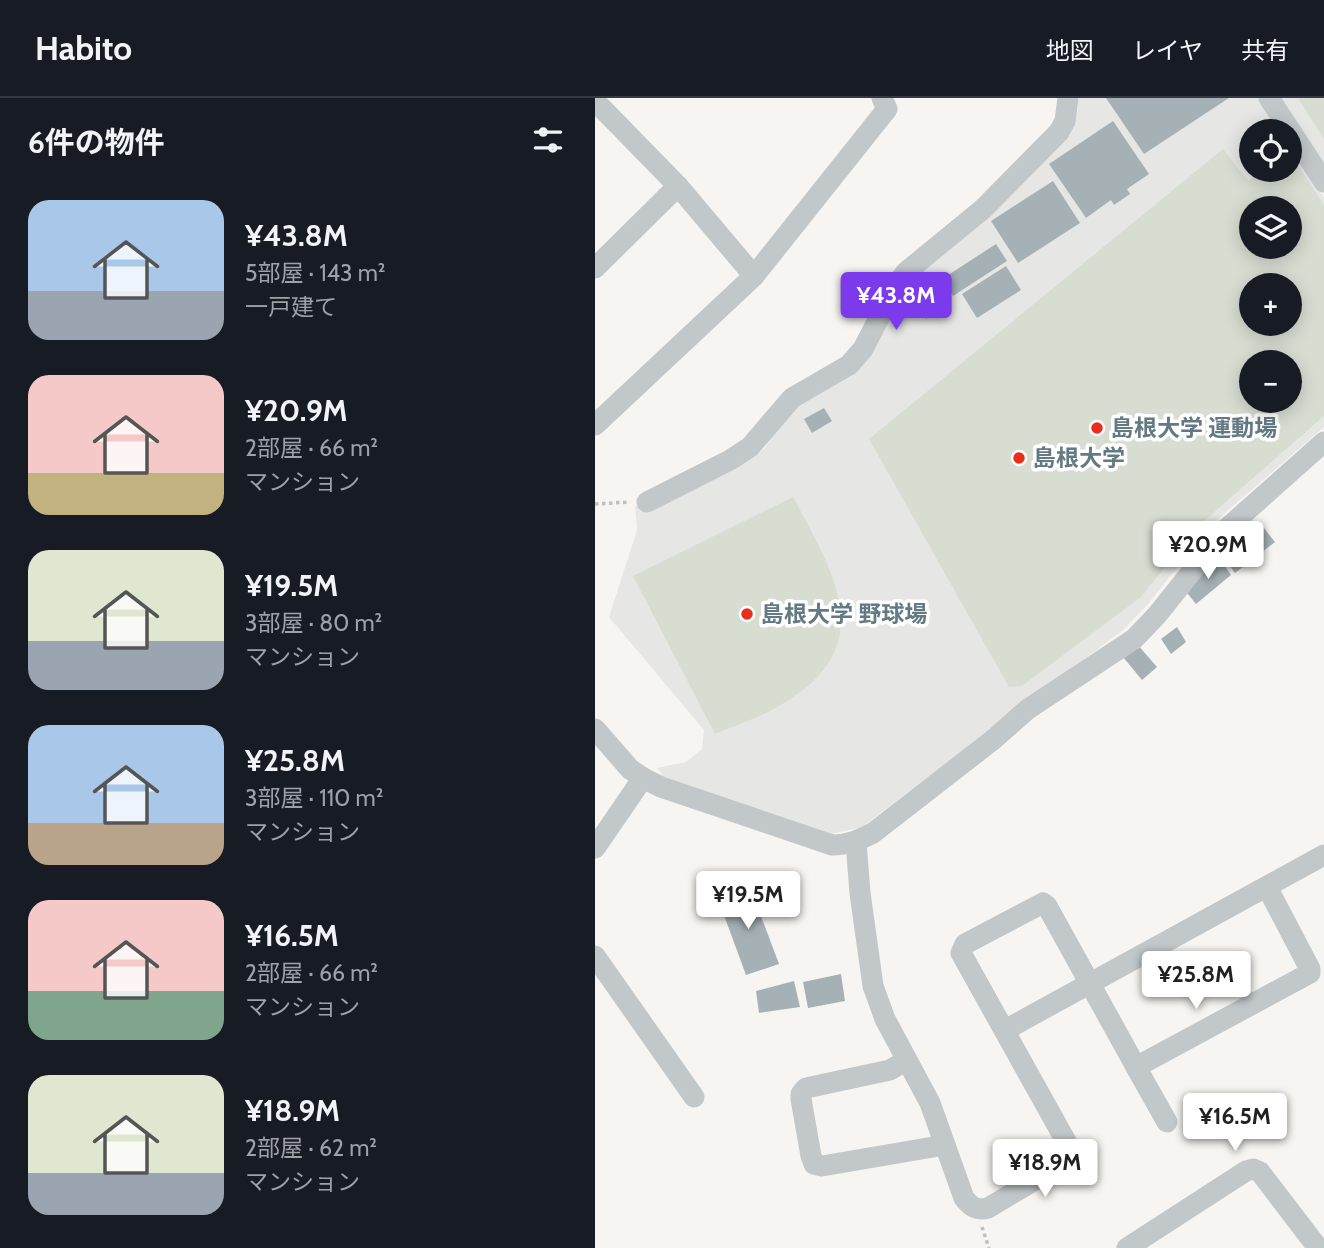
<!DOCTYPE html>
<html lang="ja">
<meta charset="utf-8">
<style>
body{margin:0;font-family:Cabin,"Noto Sans JP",sans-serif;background:#20242c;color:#f1f3f6;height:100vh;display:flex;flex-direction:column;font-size:26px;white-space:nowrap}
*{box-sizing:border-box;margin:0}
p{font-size:23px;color:#9ea1a6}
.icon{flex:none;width:38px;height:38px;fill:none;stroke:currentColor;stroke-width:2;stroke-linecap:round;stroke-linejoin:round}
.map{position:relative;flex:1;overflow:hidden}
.sheet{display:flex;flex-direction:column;background:#171b24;width:595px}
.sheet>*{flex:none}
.tools{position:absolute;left:644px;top:21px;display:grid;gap:14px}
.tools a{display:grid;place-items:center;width:63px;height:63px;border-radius:50%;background:#171b24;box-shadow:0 4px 18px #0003;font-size:35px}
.price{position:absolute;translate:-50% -60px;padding:0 16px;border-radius:7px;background:#fff;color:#222;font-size:23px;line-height:46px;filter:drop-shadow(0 2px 4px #0008)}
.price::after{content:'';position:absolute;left:50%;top:42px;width:21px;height:16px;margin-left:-10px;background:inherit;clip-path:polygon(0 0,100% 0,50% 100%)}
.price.on{background:#7c3aed;color:#fff}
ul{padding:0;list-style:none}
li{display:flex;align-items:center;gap:21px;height:175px;padding:0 28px}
li span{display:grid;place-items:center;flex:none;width:196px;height:140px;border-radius:21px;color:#555}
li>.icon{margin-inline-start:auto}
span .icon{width:84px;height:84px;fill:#fffc;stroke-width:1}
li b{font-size:30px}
h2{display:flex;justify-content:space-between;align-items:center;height:84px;padding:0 28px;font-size:30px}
header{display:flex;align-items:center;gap:42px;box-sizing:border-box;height:98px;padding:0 35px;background:#171b24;border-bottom:2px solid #363941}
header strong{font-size:33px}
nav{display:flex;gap:38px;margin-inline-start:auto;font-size:24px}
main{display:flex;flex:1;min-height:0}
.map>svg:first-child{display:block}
.built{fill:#e6e7e5;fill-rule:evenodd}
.green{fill:#d8ddd2;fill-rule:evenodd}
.building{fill:#a6b1b5}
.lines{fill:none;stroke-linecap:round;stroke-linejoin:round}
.path{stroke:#bec0c2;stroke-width:3.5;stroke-dasharray:3.5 3.5;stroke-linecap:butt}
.minor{stroke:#c2c7c9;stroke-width:21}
.poi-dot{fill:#e92e1e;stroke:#fff;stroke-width:2.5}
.labels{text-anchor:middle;stroke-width:7;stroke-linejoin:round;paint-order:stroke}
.poi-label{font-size:23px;font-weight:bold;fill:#637a84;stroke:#fff;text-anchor:start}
</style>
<header>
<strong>Habito</strong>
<nav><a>地図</a><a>レイヤ</a><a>共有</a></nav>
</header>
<main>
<section class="sheet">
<h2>6件の物件<svg class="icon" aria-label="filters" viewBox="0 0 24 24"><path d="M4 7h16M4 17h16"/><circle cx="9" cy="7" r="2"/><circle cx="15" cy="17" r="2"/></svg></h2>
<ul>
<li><span style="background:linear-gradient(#a9c7e8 65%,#9aa5b1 0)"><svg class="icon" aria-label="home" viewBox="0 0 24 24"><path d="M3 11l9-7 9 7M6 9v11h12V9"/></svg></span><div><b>¥43.8M</b><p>5部屋 · 143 m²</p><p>一戸建て</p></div></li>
<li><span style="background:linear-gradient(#f6c9c9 70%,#c2b280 0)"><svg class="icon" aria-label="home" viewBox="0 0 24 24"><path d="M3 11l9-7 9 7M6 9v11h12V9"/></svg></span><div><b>¥20.9M</b><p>2部屋 · 66 m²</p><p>マンション</p></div></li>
<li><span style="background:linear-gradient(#dfe7d0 65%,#9aa5b1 0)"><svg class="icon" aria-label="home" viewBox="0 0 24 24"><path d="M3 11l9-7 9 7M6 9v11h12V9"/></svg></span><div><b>¥19.5M</b><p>3部屋 · 80 m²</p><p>マンション</p></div></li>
<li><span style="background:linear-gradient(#a9c7e8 70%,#b9a48a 0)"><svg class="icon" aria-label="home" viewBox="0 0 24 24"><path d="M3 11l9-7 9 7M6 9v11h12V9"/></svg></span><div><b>¥25.8M</b><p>3部屋 · 110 m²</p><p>マンション</p></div></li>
<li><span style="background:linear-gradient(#f6c9c9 65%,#7fa58c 0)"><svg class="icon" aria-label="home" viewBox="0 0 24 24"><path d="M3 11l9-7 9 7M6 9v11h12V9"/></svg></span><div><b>¥16.5M</b><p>2部屋 · 66 m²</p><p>マンション</p></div></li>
<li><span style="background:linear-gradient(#dfe7d0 70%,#9aa5b1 0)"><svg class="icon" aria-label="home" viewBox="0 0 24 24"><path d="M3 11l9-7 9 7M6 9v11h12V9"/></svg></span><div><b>¥18.9M</b><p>2部屋 · 62 m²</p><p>マンション</p></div></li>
</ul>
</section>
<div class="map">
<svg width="729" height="1150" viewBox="0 0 729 1150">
<rect width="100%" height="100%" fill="#f6f5f1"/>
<!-- built -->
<g class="built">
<path d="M482 0H664L686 33H656V72H695V46L729 99V329L615 428 553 506 528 532 267 729 236 736 70 681 62 670 91 664 107 651 109 632 14 519 42 432 40 408 67 406 139 370 170 350 190 317 207 303 236 287 308 188 475 35 483 11ZM656 110H695V149H656ZM656 187H695V226H656ZM656 264H695V303H656Z"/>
<polygon points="681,0 729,0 729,75"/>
</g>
<!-- green -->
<g class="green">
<polygon points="703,0 729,0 729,41"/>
<path d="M628 51 653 83 668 72H695V54L729 107V318L600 431 546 499 427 588 414 589 274 341ZM695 110V149H656V110ZM656 187H695V226H656ZM656 264H695V303H656Z"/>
<path d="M198 399C241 479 286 550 184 608 164 620 141 627 120 636L38 478Z"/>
</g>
<!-- building -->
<g class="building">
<polygon points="511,0 634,0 549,56"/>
<polygon points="518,23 554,76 532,91 535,96 519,107 516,102 491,120 454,66"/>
<polygon points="458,83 485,125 423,165 396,123"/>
<polygon points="401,146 412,163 358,198 347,181"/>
<polygon points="411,168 426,192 382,220 367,196"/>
<polygon points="342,183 354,200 337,211 326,194"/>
<polygon points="322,193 338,217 331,221 321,206 315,210 310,201"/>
<polygon points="229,310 237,323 217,335 209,321"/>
<polygon points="665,425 680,444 640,475 627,457"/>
<polygon points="624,459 636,477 601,506 589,491"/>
<polygon points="582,529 591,544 576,556 566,541"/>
<polygon points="542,546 562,569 547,582 528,559"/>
<polygon points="155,789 184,866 151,877 123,801"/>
<polygon points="246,876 250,903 213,910 208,884"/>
<polygon points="199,883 205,909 164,915 161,893"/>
</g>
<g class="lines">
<!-- path -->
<g class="path">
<polyline points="0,406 35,404"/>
<polyline points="387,1129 394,1150"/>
</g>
<!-- minor -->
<g class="minor">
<polyline points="674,0 729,84"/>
<polyline points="0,3 83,88 159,178"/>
<polyline points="0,170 83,88"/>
<polyline points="0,327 159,178 292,11 287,0"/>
<polyline points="52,404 135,362 155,349 197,300 254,267 268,251 300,189 311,174 388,111 464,34 470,23 473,0"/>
<polyline points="0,631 35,671 48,680"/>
<polyline points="261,744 265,795 278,888 290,921 335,1005 350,1047"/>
<path d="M0 750 48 680 66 689 237 747C253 747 264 742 278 735L399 641 433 611 539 541 562 517 630 432 729 344"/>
<polyline points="0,858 99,999"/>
<polyline points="410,932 729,757"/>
<path d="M312 962 295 972 211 990 206 996V1001L216 1058 219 1066 227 1068 350 1047 369 1100C376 1109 382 1113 393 1110L472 1063 475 1058 472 1045 366 855 370 846 448 805 452 808 541 969"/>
<polyline points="572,1024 541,969 715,875 715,871 672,789"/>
<polyline points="532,1150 651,1073 658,1071 665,1074 723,1150"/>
</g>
</g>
<!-- markers -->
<g class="poi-dot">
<circle cx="502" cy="330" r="7"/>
<circle cx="424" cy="360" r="7"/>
<circle cx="152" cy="516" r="7"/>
</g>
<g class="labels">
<!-- poi labels -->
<g class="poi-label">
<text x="516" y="338">島根大学 運動場</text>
<text x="438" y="368">島根大学</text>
<text x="166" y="524">島根大学 野球場</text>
</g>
</g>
</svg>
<div class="tools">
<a><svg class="icon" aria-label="locate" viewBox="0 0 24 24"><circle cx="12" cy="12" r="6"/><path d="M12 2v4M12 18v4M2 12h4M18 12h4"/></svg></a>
<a><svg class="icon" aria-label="layers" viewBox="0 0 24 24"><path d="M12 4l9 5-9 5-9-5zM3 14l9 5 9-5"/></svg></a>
<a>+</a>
<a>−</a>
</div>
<b class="price on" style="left:301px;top:234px">¥43.8M</b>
<b class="price" style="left:613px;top:483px">¥20.9M</b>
<b class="price" style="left:153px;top:833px">¥19.5M</b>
<b class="price" style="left:601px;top:913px">¥25.8M</b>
<b class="price" style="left:640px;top:1055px">¥16.5M</b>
<b class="price" style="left:450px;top:1101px">¥18.9M</b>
</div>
</main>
